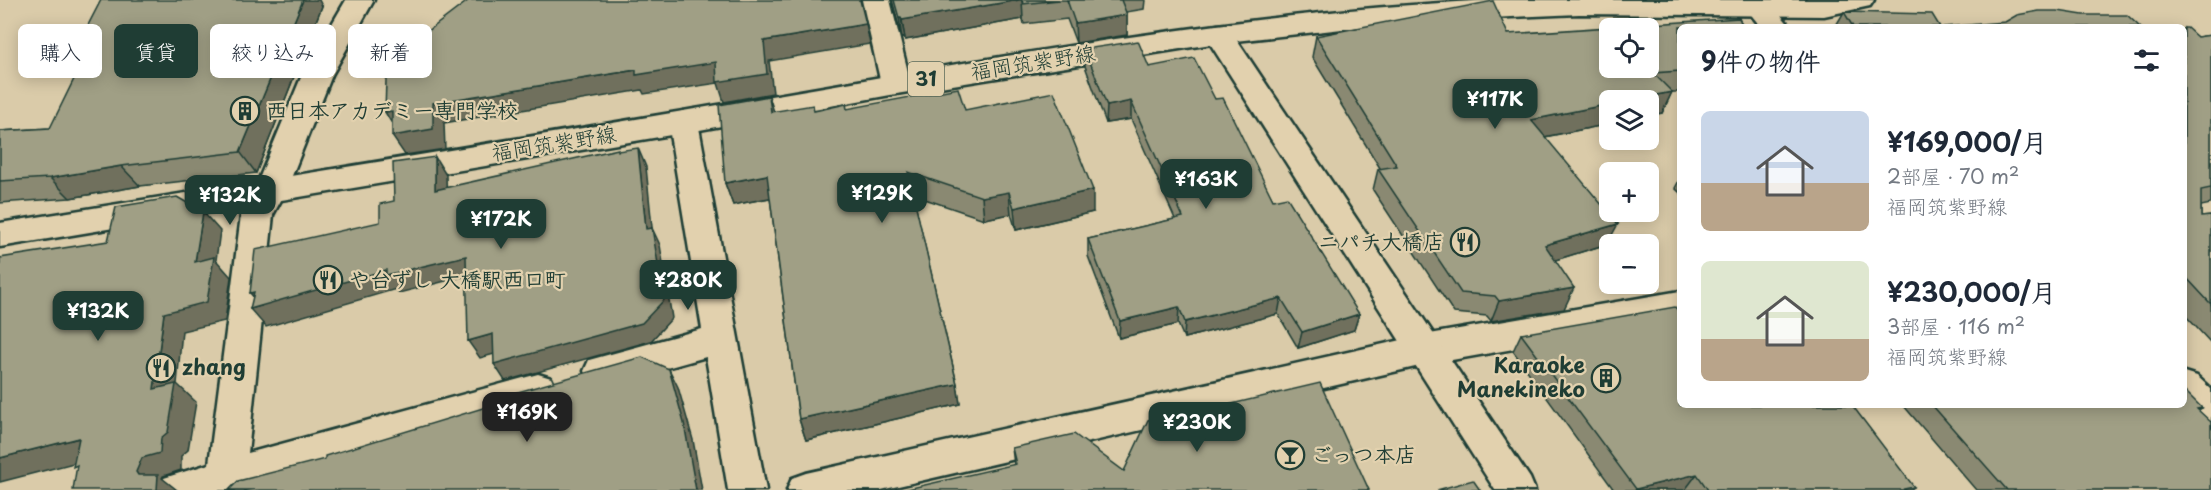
<!DOCTYPE html>
<html lang="ja">
<meta charset="utf-8">
<style>
body{margin:0;font-family:"Playpen Sans","Klee One",sans-serif;background:#f2f2f3;color:#1f2937;height:100vh;display:flex;flex-direction:column;font-size:22px;white-space:nowrap}
*{box-sizing:border-box;margin:0}
p{font-size:20px;color:#747a83}
.icon{flex:none;width:33px;height:33px;fill:none;stroke:currentColor;stroke-width:2;stroke-linecap:round;stroke-linejoin:round}
.map{position:relative;flex:1;overflow:hidden}
.sheet{position:absolute;left:1677px;top:24px;width:510px;height:384px;display:flex;flex-direction:column;background:#fff;border-radius:9px;box-shadow:0 3px 15px #0003}
.sheet>*{flex:none}
.guide{position:absolute;left:18px;top:24px;width:570px;height:54px;display:flex;gap:12px}
.fabs{position:absolute;left:1599px;top:18px;display:grid;gap:12px}
.fabs a{display:grid;place-items:center;width:60px;height:60px;border-radius:9px;background:#fff;box-shadow:0 3px 15px #0003;font-size:30px}
.price{position:absolute;translate:-50% -51px;padding:0 14px;border-radius:12px;background:#1f3d34;color:#fff;font-size:20px;line-height:39px;filter:drop-shadow(0 2px 3px #0008)}
.price::after{content:'';position:absolute;left:50%;top:36px;width:18px;height:14px;margin-left:-9px;background:inherit;clip-path:polygon(0 0,100% 0,50% 100%)}
.price.selected{background:#222;color:#fff}
ul{padding:0;list-style:none}
li{display:flex;align-items:center;gap:18px;height:150px;padding:0 24px}
li span{display:grid;place-items:center;flex:none;width:168px;height:120px;border-radius:9px;color:#555}
li>.icon{margin-inline-start:auto}
span .icon{width:72px;height:72px;fill:#fffc;stroke-width:1}
li b{font-size:26px}
h2{display:flex;justify-content:space-between;align-items:center;height:72px;padding:0 24px;font-size:26px}
.tag{padding:0 21px;border-radius:9px;background:#fff;box-shadow:0 3px 15px #0003;font-size:21px;line-height:54px}
.tag.selected{background:#1f3d34;color:#fff}
.map>svg:first-child{display:block}
.lines{fill:none;stroke-linecap:round;stroke-linejoin:round}
.minor-casing{stroke:#1f3d34;stroke-width:5}
.tertiary-casing{stroke:#1f3d34;stroke-width:5}
.primary-casing{stroke:#1f3d34;stroke-width:5}
.minor{fill:#e2d1ae;fill-rule:evenodd}
.tertiary{fill:#e2d1ae;fill-rule:evenodd}
.primary{fill:#e2d1ae;fill-rule:evenodd}
.wall{fill:#8a8972;stroke:#1f3d34;stroke-width:1.5}
.shaded-wall{fill:#706f5d;stroke:#1f3d34;stroke-width:1.5}
.building{fill:#a09f85;stroke:#1f3d34;stroke-width:1.5;fill-rule:evenodd}
.labels{text-anchor:middle;stroke-width:4.5;stroke-linejoin:round;paint-order:stroke}
.shield{fill:#e2d1ae;stroke:#5a6959;stroke-width:1.5}
.shield-label{font-size:20px;font-weight:bold;fill:#1f3d34}
.street-label{font-size:21px;fill:#1f3d34;stroke:#e2d1ae}
.poi-label{font-size:21px;font-weight:bold;fill:#1f3d34;stroke:#e2d1ae;text-anchor:start}
</style>
<div class="map">
<svg width="2211" height="490" viewBox="0 0 2211 490">
<rect width="100%" height="100%" fill="#dacba9"/>
<filter id="ink" filterUnits="userSpaceOnUse"><feTurbulence type="fractalNoise" baseFrequency=".0167" numOctaves="2"/><feDisplacementMap in="SourceGraphic" scale="12" xChannelSelector="R" yChannelSelector="G"/><feConvolveMatrix kernelMatrix="1 2 1 2 8 2 1 2 1" color-interpolation-filters="sRGB"/></filter>
<g filter="url(#ink)">
<g class="lines">
<!-- minor casing -->
<g class="minor-casing">
<g id="minor">
<polygon points="346,0 374,0 332,75 286,191 273,215 248,453 538,374 551,378 556,389 551,400 538,404 244,490 159,490 164,478 209,464 241,215 254,191 302,75"/>
<polygon points="862,0 890,0 911,84 906,91 896,94 886,91 881,84"/>
<polygon points="1748,0 1768,0 1791,27 1761,27 1744,6"/>
<polygon points="683,111 694,115 698,122 766,490 728,490 706,357 602,386 589,382 584,371 589,360 702,329 668,122 672,115"/>
<polygon points="1680,291 1680,319 1424,365 881,490 787,490 792,478 806,473 1424,335"/>
<polygon points="2184,372 2197,376 2211,389 2211,427 2198,422 2179,405 2184,405"/>
</g>
</g>
<!-- tertiary casing -->
<g class="tertiary-casing">
<polygon id="tertiary" points="1218,25 1228,27 1530,478 1535,490 1495,490 1204,34 1208,27"/>
</g>
<!-- primary casing -->
<g class="primary-casing">
<path id="primary" d="M1495 0H1874L1870 6 1824 16 1579 14 1404 22 1218 43 896 94 683 133 0 247V223C228 186 455 150 683 111 952 66 1222 12 1495 0Z"/>
</g>
<!-- minor -->
<use href="#minor" class="minor"/>
<!-- tertiary -->
<use href="#tertiary" class="tertiary"/>
<!-- primary -->
<use href="#primary" class="primary"/>
</g>
<!-- wall -->
<g class="wall">
<polygon points="892,0 1145,0 1144,9 1126,12 1127,15 1127,35 1076,43 1067,19 1024,24 1023,19 905,40 905,38 902,38"/>
<polygon points="322,6 256,173 140,186 70,198 0,203 0,131 50,128"/>
<polygon points="1844,12 1940,27 1835,27"/>
<polygon points="1680,27 1680,92 1672,92 1662,113 1610,100 1610,124 1545,137 1607,244 1555,260 1564,309 1491,321 1487,316 1454,313 1373,190 1378,169 1380,168 1312,57 1316,36 1508,34"/>
<polygon points="2184,28 2197,37 2211,35 2211,204 2201,206 2201,217 2211,216 2211,343 2184,314"/>
<polygon points="1085,49 1149,67 1215,99 1273,200 1359,314 1354,330 1298,348 1278,314 1184,338 1178,324 1119,338 1088,256 1088,239 1175,219 1131,119 1106,123 1085,66"/>
<polygon points="847,109 965,110 1093,212 1016,230 1011,214 984,219 913,195 957,384 960,404 806,440 799,419 770,198 733,205 725,183 774,112"/>
<polygon points="1680,179 1680,193 1675,188"/>
<polygon points="1521,334 1680,405 1914,487 1910,490 1614,490 1513,351"/>
<polygon points="1903,405 2184,405 2202,408 2199,410 2211,490 1976,490"/>
<polygon points="1219,407 1369,490 1014,465 1012,448 1124,471"/>
</g>
<!-- shaded-wall -->
<g class="shaded-wall">
<polygon points="303,0 319,0 322,6 256,173 240,152"/>
<polygon points="1019,0 1022,0 1023,19 905,40 902,20"/>
<polygon points="1127,15 1127,35 1076,43 1075,23"/>
<polygon points="899,18 901,18 905,38 902,38"/>
<polygon points="866,24 870,44 769,61 773,93 724,102 718,83 644,94 642,90 444,123 445,149 405,155 392,136 433,103 636,70 764,41"/>
<polygon points="97,32 101,54 84,33"/>
<polygon points="1672,92 1662,113 1648,116 1648,100 1630,100"/>
<polygon points="769,96 776,118 771,112"/>
<polygon points="1131,101 1131,119 1106,123 1107,106"/>
<polygon points="1610,104 1610,124 1523,141 1531,120"/>
<polygon points="392,111 397,132 385,112"/>
<polygon points="638,148 646,167 654,247 646,229"/>
<polygon points="435,157 446,175 447,208 435,190"/>
<polygon points="121,166 140,186 70,198 50,178"/>
<polygon points="767,175 774,197 733,205 725,183"/>
<polygon points="1093,190 1093,212 1016,230 1014,208"/>
<polygon points="1009,192 1011,214 984,219 982,197"/>
<polygon points="203,212 220,231 216,260 231,277 225,321 182,331 177,384 196,402 188,450 181,456 181,470 163,476 162,478 177,490 156,490 138,475 136,472 154,389 164,313 195,262"/>
<polygon points="1618,224 1607,244 1536,266 1545,245"/>
<polygon points="652,228 660,245 672,318 651,341 505,381 494,364"/>
<polygon points="466,256 477,273 399,293 396,289 266,327 250,309 261,306 250,293 386,270"/>
<polygon points="1574,288 1564,309 1491,321 1499,301"/>
<polygon points="1281,298 1278,314 1184,338 1185,322"/>
<polygon points="1179,307 1178,324 1119,338 1120,321"/>
<polygon points="1359,314 1354,330 1298,348 1302,332"/>
<polygon points="493,334 505,351 480,358 468,341"/>
<polygon points="669,369 678,387 693,440 702,490 696,490"/>
<polygon points="957,384 960,404 806,440 799,419"/>
<polygon points="79,438 101,456 0,482 0,458"/>
<polygon points="1697,474 1685,490 1635,490 1636,489"/>
</g>
<!-- building -->
<g class="building">
<polygon points="101,0 303,0 240,152 121,166 50,178 0,181 0,131 50,128 97,32 84,33"/>
<polygon points="469,0 860,0 866,24 764,41 767,74 717,82 716,62 636,75 636,70 433,103 433,129 392,136 392,111 385,112 387,49 411,44"/>
<polygon points="894,0 1019,0 902,20 901,18 899,18"/>
<polygon points="1022,0 1059,0 1023,4"/>
<polygon points="1067,0 1121,0 1127,15 1075,23"/>
<path d="M1493 1 1508 34 1739 18 1743 27H1680V71L1653 73 1672 92 1630 100H1610V104L1531 120 1618 224 1545 245 1574 288 1499 301 1495 296 1461 293 1378 169 1397 166 1316 36ZM1610 28H1648V68H1610Z"/>
<polygon points="2039,11 2058,11 2083,15 2127,15 2140,27 1943,27 2005,22 2017,15"/>
<polygon points="1844,12 1932,14 1940,27 1853,27"/>
<polygon points="2184,28 2187,28 2197,37 2211,35 2211,188 2201,190 2201,217 2211,216 2211,304 2184,275"/>
<polygon points="1138,41 1149,67 1194,58 1215,99 1223,98 1273,200 1287,197 1359,314 1302,332 1281,298 1185,322 1179,307 1120,321 1088,239 1183,217 1131,101 1107,106 1085,49"/>
<polygon points="958,88 965,110 1054,92 1093,190 1014,208 1009,192 982,197 908,172 957,384 799,419 767,175 725,183 719,105 769,96 771,112 813,105 814,111 846,104 847,109"/>
<polygon points="638,148 646,229 652,228 664,300 642,323 494,364 493,334 468,341 466,256 386,275 386,270 250,309 254,292 250,293 255,250 380,222 380,204 394,201 393,163 435,157 435,190 618,149 618,151"/>
<polygon points="177,197 203,212 195,262 214,257 207,302 164,313 154,389 176,384 168,432 161,438 160,453 142,458 136,472 138,475 158,475 157,490 73,490 77,465 73,467 79,438 0,458 0,258 108,241 116,207"/>
<polygon points="1675,307 1680,313 1680,405 1852,405 1914,487 1904,489 1905,490 1708,490 1697,474 1636,489 1521,334"/>
<polygon points="642,357 669,369 684,423 696,490 229,490 238,481 325,459 325,456 493,405 493,399"/>
<polygon points="1320,383 1369,490 903,490 1016,464 1012,448 1074,434 1124,471 1148,420 1218,405 1219,407"/>
<polygon points="2184,390 2202,408 2197,409 2211,422 2211,490 2007,490 1932,405 2184,405"/>
<polygon points="1473,480 1480,490 1437,490"/>
</g>
</g>
<!-- icons -->
<defs>
<g id="building-ring" transform="scale(1.5)"><circle r="9.5" fill="#e2d1ae" stroke="#1f3d34" stroke-width="1.5"/><path d="M-4-6H4V6H1V3H-1V6H-4ZM-2.5-4.3h1.7v1.8h-1.7ZM.8-4.3h1.7v1.8H.8ZM-2.5-1h1.7V.8h-1.7ZM.8-1h1.7V.8H.8Z" fill="#1f3d34"/></g>
<g id="restaurant-ring" transform="scale(1.5)"><circle r="9.5" fill="#e2d1ae" stroke="#1f3d34" stroke-width="1.5"/><path d="M-5-6h1v4h1v-4h1v4h1v-4h1v5L-1.5 .5V6h-2V.5L-5-1ZM5-6V6H3V1.5H1.5Q1.5-4 5-6Z" fill="#1f3d34"/></g>
<g id="bar-ring" transform="scale(1.5)"><circle r="9.5" fill="#e2d1ae" stroke="#1f3d34" stroke-width="1.5"/><path d="M-6-5H6L.8 .8V4.5H3.5V6h-7V4.5H-.8V.8Z" fill="#1f3d34"/></g>
</defs>
<g fill-rule="evenodd">
<use href="#building-ring" x="245" y="111"/>
<use href="#restaurant-ring" x="1465" y="242"/>
<use href="#restaurant-ring" x="328" y="280"/>
<use href="#restaurant-ring" x="161" y="368"/>
<use href="#building-ring" x="1606" y="378"/>
<use href="#bar-ring" x="1290" y="455"/>
</g>
<g class="labels">
<!-- shield labels -->
<rect class="shield" x="908" y="62" width="36" height="34" rx="4.5"/>
<g class="shield-label">
<text x="926" y="86">31</text>
</g>
<!-- street labels -->
<g class="street-label">
<text transform="translate(1033 63) rotate(-9)" y="7">福岡筑紫野線</text>
<text transform="translate(554 144) rotate(-9)" y="7">福岡筑紫野線</text>
</g>
<!-- poi labels -->
<g class="poi-label">
<text x="266" y="118">西日本アカデミー専門学校</text>
<text x="1444" y="249" text-anchor="end">ニパチ大橋店</text>
<text x="349" y="287">や台ずし 大橋駅西口町</text>
<text x="1585" y="373" text-anchor="end">Karaoke<tspan x="1585" dy="24">Manekineko</tspan></text>
<text x="182" y="375">zhang</text>
<text x="1311" y="462">ごっつ本店</text>
</g>
</g>
</svg>
<div class="fabs">
<a><svg class="icon" aria-label="locate" viewBox="0 0 24 24"><circle cx="12" cy="12" r="6"/><path d="M12 2v4M12 18v4M2 12h4M18 12h4"/></svg></a>
<a><svg class="icon" aria-label="layers" viewBox="0 0 24 24"><path d="M12 4l9 5-9 5-9-5zM3 14l9 5 9-5"/></svg></a>
<a>+</a>
<a>−</a>
</div>
<b class="price" style="left:1495px;top:130px">¥117K</b>
<b class="price" style="left:1206px;top:210px">¥163K</b>
<b class="price" style="left:882px;top:224px">¥129K</b>
<b class="price" style="left:230px;top:226px">¥132K</b>
<b class="price" style="left:501px;top:250px">¥172K</b>
<b class="price" style="left:688px;top:311px">¥280K</b>
<b class="price" style="left:98px;top:342px">¥132K</b>
<b class="price selected" style="left:527px;top:443px">¥169K</b>
<b class="price" style="left:1197px;top:453px">¥230K</b>
<div class="guide">
<a class="tag">購入</a>
<a class="tag selected">賃貸</a>
<a class="tag">絞り込み</a>
<a class="tag">新着</a>
</div>
<section class="sheet">
<h2>9件の物件<svg class="icon" aria-label="filters" viewBox="0 0 24 24"><path d="M4 7h16M4 17h16"/><circle cx="9" cy="7" r="2"/><circle cx="15" cy="17" r="2"/></svg></h2>
<ul>
<li><span style="background:linear-gradient(#c9d6e8 60%,#b9a48a 0)"><svg class="icon" aria-label="home" viewBox="0 0 24 24"><path d="M3 11l9-7 9 7M6 9v11h12V9"/></svg></span><div><b>¥169,000/月</b><p>2部屋 · 70 m²</p><p>福岡筑紫野線</p></div></li>
<li><span style="background:linear-gradient(#dfe7d0 65%,#b9a48a 0)"><svg class="icon" aria-label="home" viewBox="0 0 24 24"><path d="M3 11l9-7 9 7M6 9v11h12V9"/></svg></span><div><b>¥230,000/月</b><p>3部屋 · 116 m²</p><p>福岡筑紫野線</p></div></li>
</ul>
</section>
</div>
